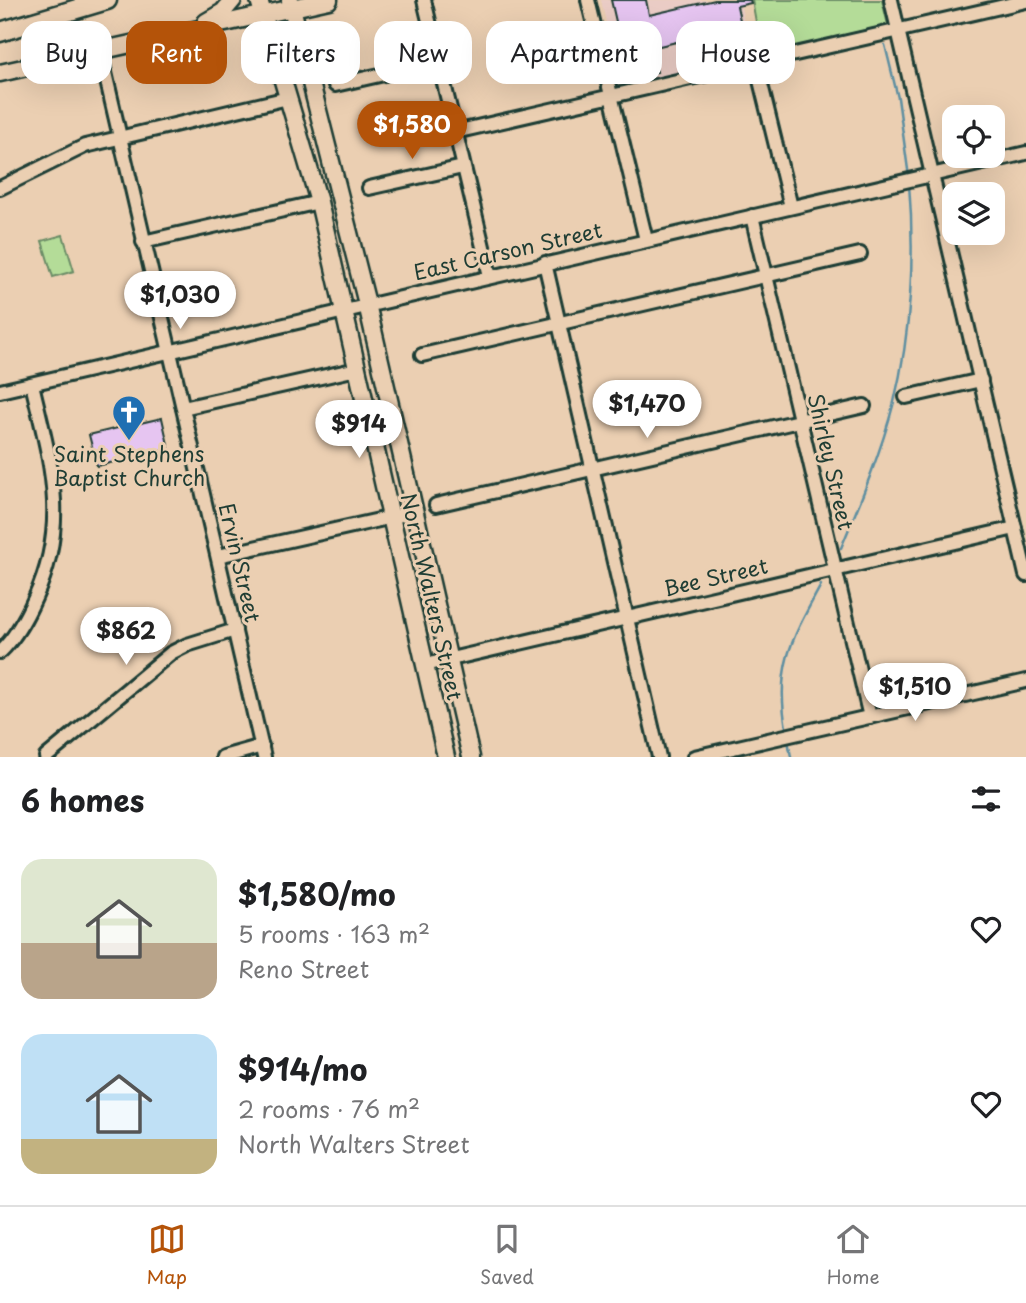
<!DOCTYPE html>
<meta charset="utf-8">
<style>
body{margin:0;font-family:"Playpen Sans",sans-serif;background:#f2f2f2;color:#202124;height:100vh;display:flex;flex-direction:column;font-size:26px;white-space:nowrap}
*{box-sizing:border-box;margin:0}
p{font-size:23px;color:#757577}
.icon{flex:none;width:38px;height:38px;fill:none;stroke:currentColor;stroke-width:2;stroke-linecap:round;stroke-linejoin:round}
.map{position:relative;height:757px;overflow:hidden}
.panel{display:flex;flex-direction:column;background:#fff;flex:1}
.panel>*{flex:none}
.hud{position:absolute;left:21px;top:21px;width:985px;height:63px;display:flex;gap:14px}
.fabs{position:absolute;left:942px;top:105px;display:grid;gap:14px}
.fabs a{display:grid;place-items:center;width:63px;height:63px;border-radius:14px;background:#fff;box-shadow:0 7px 28px #0002;font-size:35px}
.price{position:absolute;translate:-50% -60px;padding:0 16px;border-radius:24px;background:#fff;color:#222;font-size:23px;line-height:46px;filter:drop-shadow(0 2px 4px #0008)}
.price::after{content:'';position:absolute;left:50%;top:42px;width:21px;height:16px;margin-left:-10px;background:inherit;clip-path:polygon(0 0,100% 0,50% 100%)}
.price.selected{background:#b45309;color:#fff}
ul{padding:0;list-style:none}
li{display:flex;align-items:center;gap:21px;height:175px;padding:0 21px}
li span{display:grid;place-items:center;flex:none;width:196px;height:140px;border-radius:21px;color:#555}
li>.icon{margin-inline-start:auto}
span .icon{width:84px;height:84px;fill:#fffc;stroke-width:1}
li b{font-size:30px}
h2{display:flex;justify-content:space-between;align-items:center;height:84px;padding:0 21px;font-size:30px}
.tag{padding:0 24px;border-radius:21px;background:#fff;box-shadow:0 7px 28px #0002;font-size:24px;line-height:63px}
.tag.selected{background:#b45309;color:#fff}
.tabs{display:flex;justify-content:space-around;align-items:center;height:98px;border-top:2px solid #e0e0e0;background:#fff;font-size:19px;color:#757577}
.tabs a{display:grid;justify-items:center;gap:4px}
.tabs .selected{color:#b45309}
.map>svg:first-child{display:block}
.built{fill:#eaccc5}
.green{fill:#b4dc98;stroke:#6a8c66;stroke-width:2}
.lines{fill:none;stroke-linecap:round;stroke-linejoin:round}
.stream{stroke:#5f8fa1;stroke-width:2.5}
.building{fill:#e6c5f1;stroke:#1f3d34;stroke-width:2}
.minor-casing{stroke:#1f3d34;stroke-width:18}
.major-casing{stroke:#1f3d34;stroke-width:21}
.highway-casing{stroke:#1f3d34;stroke-width:23}
.minor{stroke:#ebcfb2;stroke-width:12}
.major{stroke:#ebcfb2;stroke-width:16}
.highway{stroke:#ebcfb2;stroke-width:18}
.labels{text-anchor:middle;stroke-width:6;stroke-linejoin:round;paint-order:stroke}
.street-label{font-size:21px;fill:#1f3d34;stroke:#ebcfb2}
.poi-label{font-size:21px;fill:#1f3d34;stroke:#ebcfb2}
</style>
<div class="map">
<svg width="1026" height="757" viewBox="0 0 1026 757">
<rect width="100%" height="100%" fill="#ebcfb2"/>
<filter id="ink" filterUnits="userSpaceOnUse"><feTurbulence type="fractalNoise" baseFrequency=".0143" numOctaves="2"/><feDisplacementMap in="SourceGraphic" scale="14" xChannelSelector="R" yChannelSelector="G"/><feConvolveMatrix kernelMatrix="1 2 1 2 8 2 1 2 1" color-interpolation-filters="sRGB"/></filter>
<g filter="url(#ink)">
<!-- built -->
<polygon class="built" points="601,0 740,0 750,57 621,86"/>
<!-- green -->
<g class="green">
<polygon points="752,0 882,0 888,25 758,55 756,43 758,33"/>
<polygon points="63,235 74,271 53,277 42,241"/>
</g>
<g class="lines">
<!-- stream -->
<g class="stream">
<polyline points="885,45 898,98 909,177"/>
<path d="M841 548C861 500 881 452 894 402 911 333 915 255 909 184"/>
<path d="M787 733C774 669 791 640 821 585"/>
<polyline points="788,740 791,757"/>
</g>
</g>
<!-- building -->
<g class="building">
<polygon points="611,0 646,0 649,15 715,0 750,0 751,3 737,6 741,25 736,26 736,28 651,48 657,72 629,78"/>
<polygon points="132,408 136,424 162,418 169,449 97,466 89,435 122,427 119,411"/>
</g>
<g class="lines">
<!-- minor casing -->
<g class="minor-casing">
<g id="minor">
<polyline points="424,0 490,276"/>
<polyline points="588,0 646,240"/>
<polyline points="891,0 1026,575"/>
<polyline points="100,51 264,757"/>
<polyline points="756,64 791,207"/>
<polyline points="335,85 438,62"/>
<polyline points="455,132 1026,1"/>
<polyline points="0,188 85,146 288,98"/>
<polyline points="369,188 463,167"/>
<polyline points="752,216 870,717"/>
<polyline points="143,242 319,202"/>
<polyline points="545,263 659,757"/>
<polyline points="422,355 860,254"/>
<polyline points="0,391 1026,153"/>
<polyline points="906,397 981,380"/>
<polyline points="183,408 357,369"/>
<polyline points="436,505 864,406"/>
<polyline points="218,556 415,512"/>
<path d="M0 652C16 637 26 618 35 598 70 522 50 461 32 384"/>
<polyline points="425,665 1015,528"/>
<polyline points="46,757 171,653 187,645 235,630"/>
<polyline points="223,757 262,746"/>
<polyline points="694,757 1026,681"/>
</g>
</g>
<!-- major casing -->
<g class="major-casing">
<g id="major">
<polyline points="259,0 319,202 446,757"/>
<polyline points="290,0 367,304 471,757"/>
<polyline points="206,22 223,12 233,0"/>
<polyline points="0,73 329,0"/>
</g>
</g>
<!-- highway casing -->
<g class="highway-casing">
<polyline id="highway" points="0,32 107,0"/>
</g>
<!-- minor -->
<use href="#minor" class="minor"/>
<!-- major -->
<use href="#major" class="major"/>
<!-- highway -->
<use href="#highway" class="highway"/>
</g>
</g>
<!-- icons -->
<defs>
<g id="church-pin" transform="scale(1.75)"><path d="M0 17L-7.5 6A9.5 9.5 0 1 1 7.5 6Z" fill="#1f6fb2" stroke="#ebcfb2"/><path d="M-1.2-6h2.4v3.5h3.3v2.4h-3.3V6h-2.4V-.1h-3.3v-2.4h3.3Z" fill="#fff"/></g>
</defs>
<g fill-rule="evenodd">
<use href="#church-pin" x="129" y="412"/>
</g>
<g class="labels">
<!-- street labels -->
<g class="street-label">
<text transform="translate(508 252) rotate(-13)" y="7">East Carson Street</text>
<text transform="translate(830 462) rotate(77)" y="7">Shirley Street</text>
<text transform="translate(239 563) rotate(77)" y="7">Ervin Street</text>
<text transform="translate(716 578) rotate(-13)" y="7">Bee Street</text>
<text transform="translate(431 597) rotate(77)" y="7">North Walters Street</text>
</g>
<!-- poi labels -->
<g class="poi-label">
<text x="129" y="462">Saint Stephens<tspan x="129" dy="24">Baptist Church</tspan></text>
</g>
</g>
</svg>
<div class="fabs">
<a><svg class="icon" aria-label="locate" viewBox="0 0 24 24"><circle cx="12" cy="12" r="6"/><path d="M12 2v4M12 18v4M2 12h4M18 12h4"/></svg></a>
<a><svg class="icon" aria-label="layers" viewBox="0 0 24 24"><path d="M12 4l9 5-9 5-9-5zM3 14l9 5 9-5"/></svg></a>
</div>
<b class="price selected" style="left:412px;top:161px">$1,580</b>
<b class="price" style="left:180px;top:331px">$1,030</b>
<b class="price" style="left:647px;top:440px">$1,470</b>
<b class="price" style="left:359px;top:460px">$914</b>
<b class="price" style="left:126px;top:667px">$862</b>
<b class="price" style="left:915px;top:723px">$1,510</b>
<div class="hud">
<a class="tag">Buy</a>
<a class="tag selected">Rent</a>
<a class="tag">Filters</a>
<a class="tag">New</a>
<a class="tag">Apartment</a>
<a class="tag">House</a>
</div>
</div>
<section class="panel">
<h2>6 homes<svg class="icon" aria-label="filters" viewBox="0 0 24 24"><path d="M4 7h16M4 17h16"/><circle cx="9" cy="7" r="2"/><circle cx="15" cy="17" r="2"/></svg></h2>
<ul>
<li><span style="background:linear-gradient(#dfe7d0 60%,#b9a48a 0)"><svg class="icon" aria-label="home" viewBox="0 0 24 24"><path d="M3 11l9-7 9 7M6 9v11h12V9"/></svg></span><div><b>$1,580/mo</b><p>5 rooms · 163 m²</p><p>Reno Street</p></div><svg class="icon" aria-label="heart" viewBox="0 0 24 24"><path d="M12 20l-8-8c-3-5 5-10 8-4 3-6 11-1 8 4z"/></svg></li>
<li><span style="background:linear-gradient(#bfe0f5 75%,#c2b280 0)"><svg class="icon" aria-label="home" viewBox="0 0 24 24"><path d="M3 11l9-7 9 7M6 9v11h12V9"/></svg></span><div><b>$914/mo</b><p>2 rooms · 76 m²</p><p>North Walters Street</p></div><svg class="icon" aria-label="heart" viewBox="0 0 24 24"><path d="M12 20l-8-8c-3-5 5-10 8-4 3-6 11-1 8 4z"/></svg></li>
</ul>
</section>
<nav class="tabs">
<a class="selected"><svg class="icon" aria-label="map" viewBox="0 0 24 24"><path d="M3 6l6-2 6 2 6-2v14l-6 2-6-2-6 2zM9 4v14M15 6v14"/></svg>Map</a>
<a><svg class="icon" aria-label="saved" viewBox="0 0 24 24"><path d="M7 4h10v16l-5-4-5 4z"/></svg>Saved</a>
<a><svg class="icon" aria-label="home" viewBox="0 0 24 24"><path d="M3 11l9-7 9 7M6 9v11h12V9"/></svg>Home</a>
</nav>
